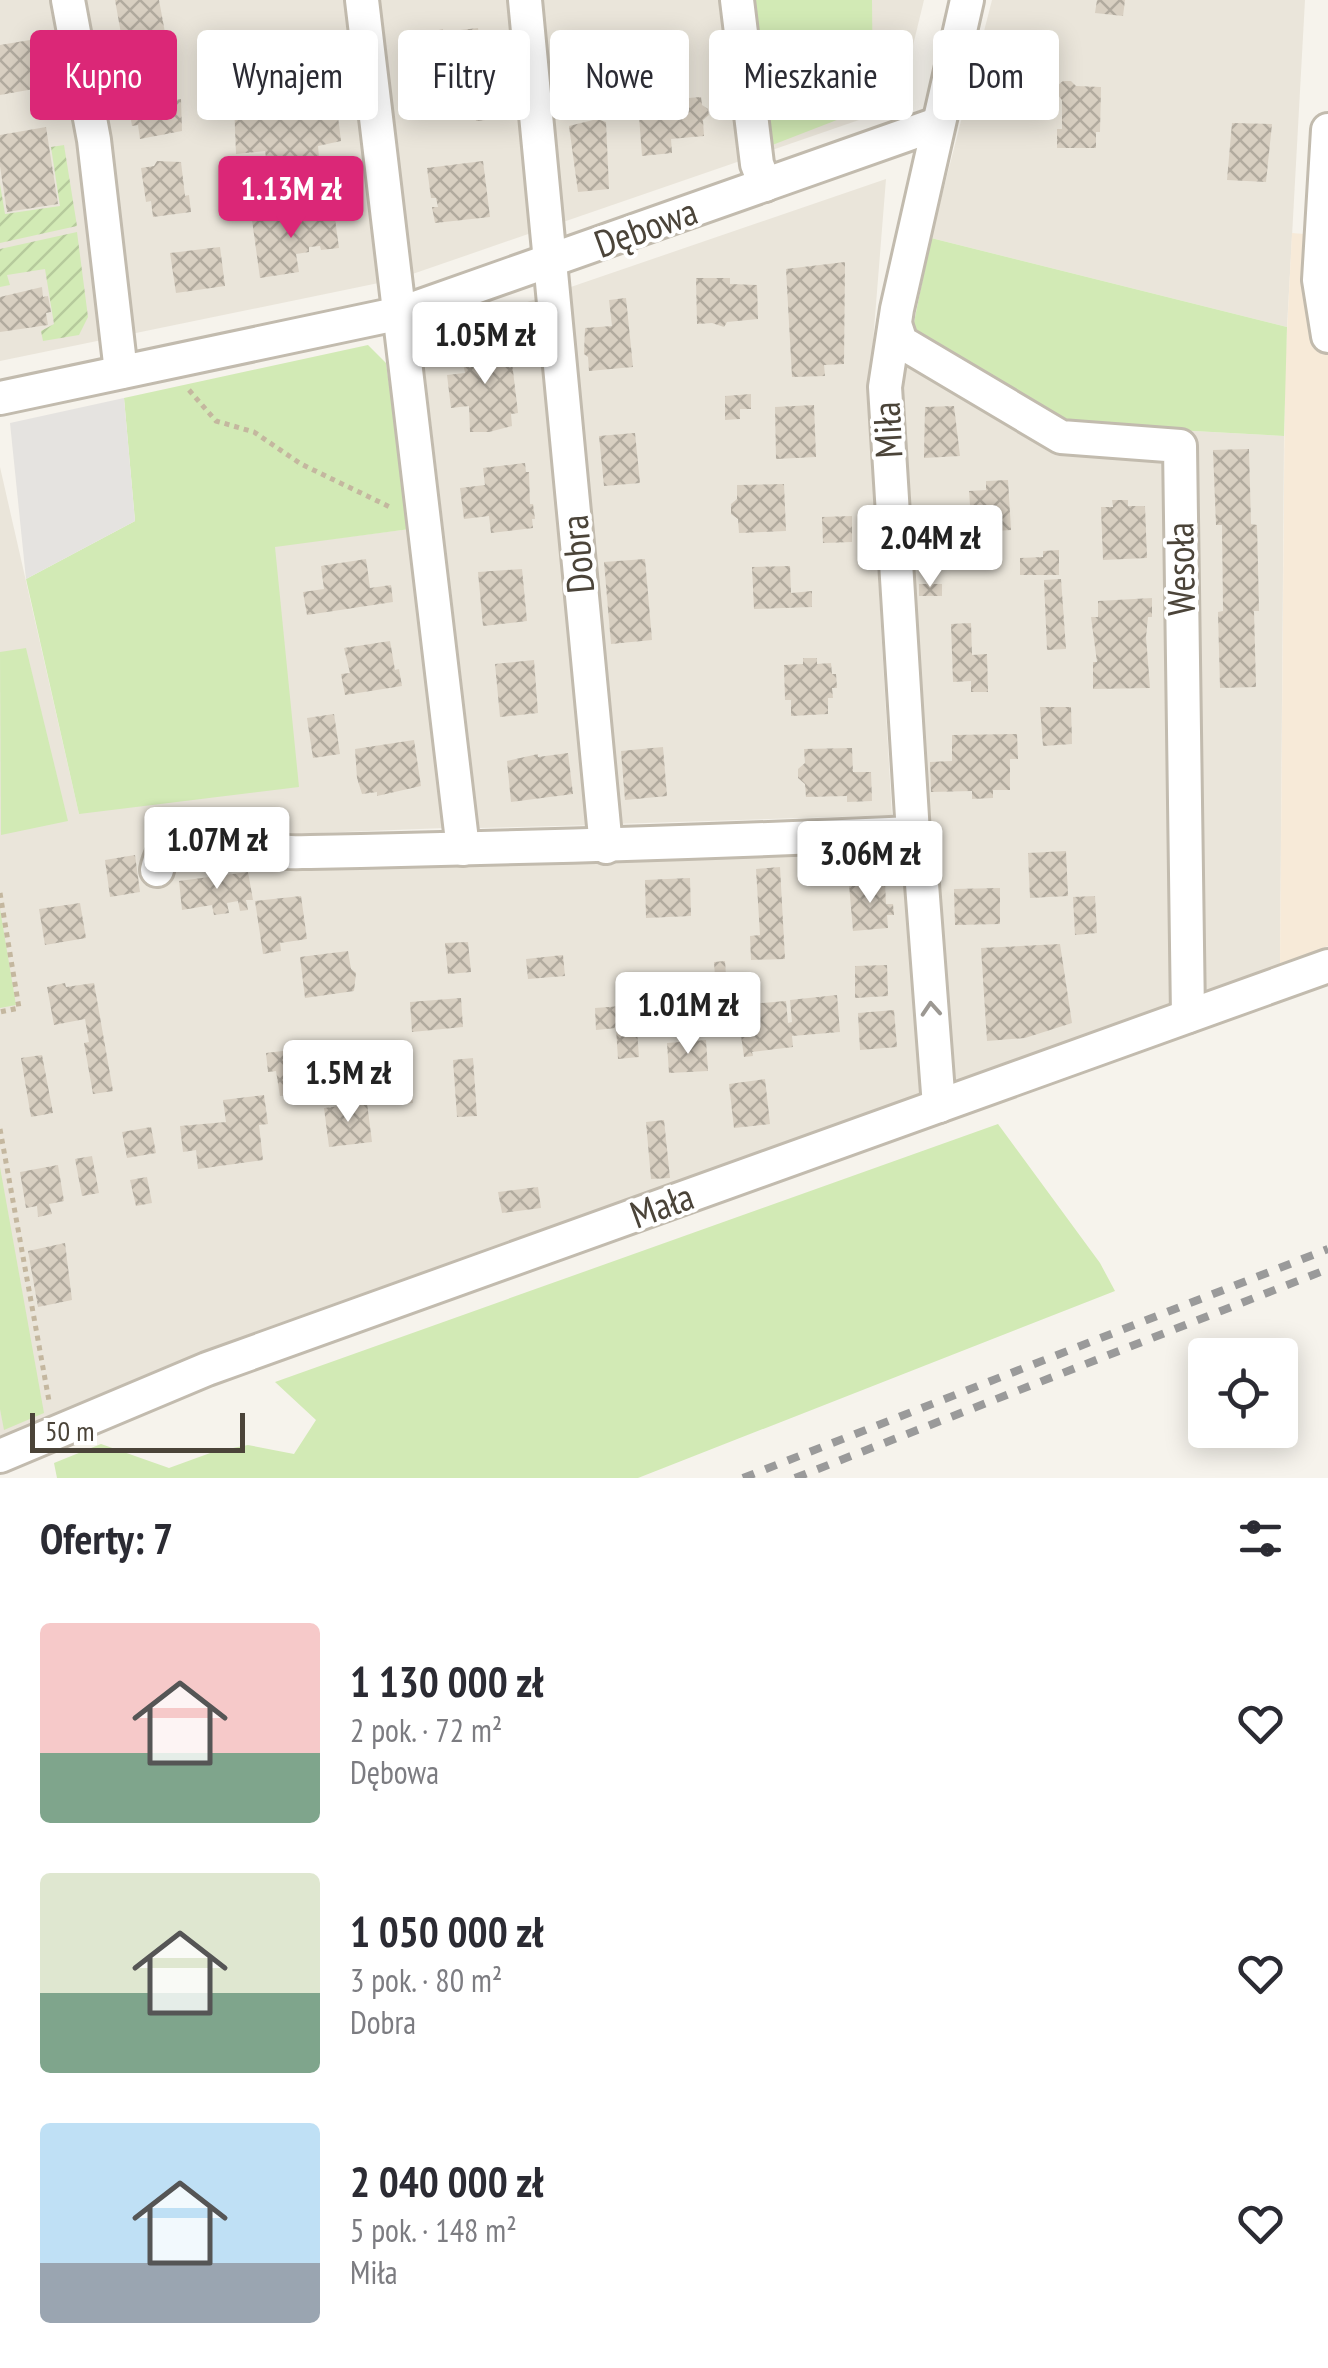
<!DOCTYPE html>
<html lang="pl">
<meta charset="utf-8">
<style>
body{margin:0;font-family:"PT Sans Narrow",sans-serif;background:#f2f2f3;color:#2b2b33;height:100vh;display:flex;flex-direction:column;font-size:38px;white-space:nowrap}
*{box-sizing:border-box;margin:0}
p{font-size:32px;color:#7c7c81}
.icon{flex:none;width:55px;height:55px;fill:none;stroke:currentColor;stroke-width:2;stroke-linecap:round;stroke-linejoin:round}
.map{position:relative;height:1478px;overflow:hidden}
.panel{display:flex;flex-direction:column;background:#fff;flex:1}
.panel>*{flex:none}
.guide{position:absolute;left:30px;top:30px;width:1270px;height:90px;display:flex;gap:20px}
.controls{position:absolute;left:1188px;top:1338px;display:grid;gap:20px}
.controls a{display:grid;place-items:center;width:110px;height:110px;border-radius:10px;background:#fff;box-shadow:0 5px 25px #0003;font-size:50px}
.scale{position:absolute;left:30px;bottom:25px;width:215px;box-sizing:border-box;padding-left:10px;border:5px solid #4b4439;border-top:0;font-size:28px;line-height:35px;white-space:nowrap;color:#4b4439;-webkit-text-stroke:8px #fff;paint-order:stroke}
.price{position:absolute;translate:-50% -85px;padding:0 22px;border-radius:10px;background:#fff;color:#222;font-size:32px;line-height:65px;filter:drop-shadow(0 2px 5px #0008)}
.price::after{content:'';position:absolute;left:50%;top:60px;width:30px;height:22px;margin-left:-15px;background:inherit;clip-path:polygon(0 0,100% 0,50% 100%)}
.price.selected{background:#db2777;color:#fff}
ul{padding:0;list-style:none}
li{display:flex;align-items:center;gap:30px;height:250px;padding:0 40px}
li span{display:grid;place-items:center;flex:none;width:280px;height:200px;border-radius:10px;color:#555}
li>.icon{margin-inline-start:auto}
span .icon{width:120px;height:120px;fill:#fffc;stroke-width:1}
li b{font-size:42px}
h2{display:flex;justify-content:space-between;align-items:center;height:120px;padding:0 40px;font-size:42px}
.pill{padding:0 35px;border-radius:10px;background:#fff;box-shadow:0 5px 25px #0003;font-size:35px;line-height:90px}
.pill.selected{background:#db2777;color:#fff}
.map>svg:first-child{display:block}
.residential{fill:#eae5da}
.commercial{fill:#f7ead8}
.grass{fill:#d2eab5}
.garden{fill:url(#garden-furrows)}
.parking{fill:#e5e3e0}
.building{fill:url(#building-cross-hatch)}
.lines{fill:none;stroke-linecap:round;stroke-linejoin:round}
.minor-casing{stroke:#c2bbae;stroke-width:38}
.path{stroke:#c4b79f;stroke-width:5;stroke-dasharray:5 5;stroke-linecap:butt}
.minor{stroke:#fff;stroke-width:32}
.rail{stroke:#9a9a9a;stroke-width:8;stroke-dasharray:12 12;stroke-linecap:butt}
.oneway{stroke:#9c9892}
.labels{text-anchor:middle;stroke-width:8;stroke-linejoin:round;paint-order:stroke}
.street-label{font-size:38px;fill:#4b4439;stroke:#fff}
</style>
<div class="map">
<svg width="1328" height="1478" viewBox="0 0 1328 1478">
<defs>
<pattern id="garden-furrows" width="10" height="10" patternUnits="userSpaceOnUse" patternTransform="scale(2.5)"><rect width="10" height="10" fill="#d2eab5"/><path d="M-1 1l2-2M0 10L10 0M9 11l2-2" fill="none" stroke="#b6ca9c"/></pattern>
<pattern id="building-cross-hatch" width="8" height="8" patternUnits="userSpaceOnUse" patternTransform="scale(2.5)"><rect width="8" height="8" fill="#d8cfc1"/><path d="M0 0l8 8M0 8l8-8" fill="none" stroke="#b1aa9e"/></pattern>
</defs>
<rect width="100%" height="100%" fill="#f6f3ec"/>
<!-- residential -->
<g class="residential">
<polygon points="0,0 924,0 901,95 885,111 398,279 0,361"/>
<polygon points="992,0 1305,0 1287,327 931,238"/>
<polygon points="886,179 868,404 892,815 613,824 562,290"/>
<polygon points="545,296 596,825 479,828 421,338"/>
<polygon points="906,362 1064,424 1284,436 1280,964 956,1083 944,1075 900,430"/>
<polygon points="0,467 79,814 275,546 410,529 445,828 266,835 269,870 915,850 930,1091 195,1358 0,1442"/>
</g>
<!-- commercial -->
<polygon class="commercial" points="1292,233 1328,236 1328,946 1280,964 1285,371"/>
<!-- grass -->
<g class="grass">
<polygon points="743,0 872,0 873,106 762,149"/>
<polygon points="931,238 1287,327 1284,436 1065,424 906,362"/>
<polygon points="368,345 386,363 410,529 275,547 299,787 79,814 26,579 135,521 124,398"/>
<polygon points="26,648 68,821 1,835 0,652"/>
<polygon points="0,909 16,1005 0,1008"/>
<polygon points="998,1124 1100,1263 1115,1291 638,1478 57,1478 54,1463 101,1444 169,1468 213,1452 248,1445 294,1454 316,1420 275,1382"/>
<polygon points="0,1167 44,1413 4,1430 0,1409"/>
</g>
<!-- garden -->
<g class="garden">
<polygon points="64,145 77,226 0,243 0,184 5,214 60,206 51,147"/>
<polygon points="77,232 88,317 79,335 43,341 41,331 54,324 45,269 7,275 10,285 0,287 0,249"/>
</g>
<!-- parking -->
<polygon class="parking" points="124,398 135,521 26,579 10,423"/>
<!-- building -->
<g class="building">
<polygon points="115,0 159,0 166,38 170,37 173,52 168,52 176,100 181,99 182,131 140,139 138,125 132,126 129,109 135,108 126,60 122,61 119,46 123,45"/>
<polygon points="1097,0 1125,0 1123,16 1095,13"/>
<polygon points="478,28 484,75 423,83 420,61 415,61 412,36 443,29 443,32"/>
<polygon points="36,39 45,87 0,95 0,45"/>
<polygon points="1063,81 1071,81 1076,86 1101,87 1100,132 1096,132 1096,148 1057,148 1057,129 1062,129 1062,100 1057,94 1057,86"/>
<polygon points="512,90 515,117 476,121 473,95"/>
<polygon points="335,92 341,141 318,146 321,180 271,188 265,151 236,154 234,103"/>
<polygon points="701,97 702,105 708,109 709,115 703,120 704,136 671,139 672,153 642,156 639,116 653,115 652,101"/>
<polygon points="597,119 606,122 609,189 578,192 569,126"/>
<polygon points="1232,123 1272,124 1266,182 1227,180"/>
<polygon points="46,127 58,204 7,212 0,166 0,135"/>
<polygon points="157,161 181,162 185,196 189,195 191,212 153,217 151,201 146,202 141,168 154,166"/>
<polygon points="483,161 490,217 435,223 432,207 438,207 436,198 431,198 427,168"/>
<polygon points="322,211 324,221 335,219 339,248 321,250 320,246 309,247 309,252 296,254 299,272 260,278 252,220"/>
<polygon points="220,247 225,286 176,293 170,253"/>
<polygon points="845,262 844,364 824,365 825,376 792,377 786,269"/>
<polygon points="696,278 730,278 730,284 757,285 758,319 727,322 724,327 712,323 697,324"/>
<polygon points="42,287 43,297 48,296 51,312 46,313 48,325 0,332 0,297"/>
<polygon points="626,298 633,367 589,371 588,357 584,354 585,328 612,326 609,300"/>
<polygon points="486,341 502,342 504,355 511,354 518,413 511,414 512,426 489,432 470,432 469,406 451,408 447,375 465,373 460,347"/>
<polygon points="751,394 751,409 740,409 740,419 725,420 725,396"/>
<polygon points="814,405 816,457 776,459 775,407"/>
<polygon points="954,406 960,456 924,458 925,407"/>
<polygon points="635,433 640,483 604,486 599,436"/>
<polygon points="1249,449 1251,524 1257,525 1259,611 1254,611 1256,687 1220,688 1218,612 1223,611 1222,525 1216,525 1213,450"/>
<polygon points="525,463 526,472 529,472 530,504 533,504 535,519 532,519 533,528 491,533 489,516 464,519 460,488 485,485 483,468"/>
<polygon points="1008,480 1011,530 995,531 996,546 973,547 969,491 986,490 986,481"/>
<polygon points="784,484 786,531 739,533 738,519 731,514 731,504 737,499 737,485"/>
<polygon points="1112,500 1128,500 1128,506 1145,506 1147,558 1103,560 1101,507 1113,507"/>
<polygon points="852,516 852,542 823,543 822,517"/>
<polygon points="1059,550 1059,575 1020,575 1020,558 1043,557 1043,551"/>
<polygon points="366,559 370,588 391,585 393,602 307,615 303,592 324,589 321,566"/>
<polygon points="645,559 652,640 611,644 604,562"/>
<polygon points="790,566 791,593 812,591 812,607 754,609 752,567"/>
<polygon points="522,569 527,621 483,626 478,572"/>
<polygon points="1061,579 1066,649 1047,650 1044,580"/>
<rect x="919" y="584" width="23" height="12"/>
<polygon points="1152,598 1152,617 1148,617 1146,637 1150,688 1093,689 1093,662 1097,662 1091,617 1098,617 1098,601"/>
<polygon points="971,623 972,655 987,654 988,692 971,692 971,681 953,682 951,624"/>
<polygon points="390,641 395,670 399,669 402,686 345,695 341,674 350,673 344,648"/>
<polygon points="803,658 817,658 817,664 831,663 832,674 836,674 837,688 832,688 833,698 828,698 828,714 791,716 791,700 785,700 784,665 803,664"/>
<polygon points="534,660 538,713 500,717 495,664"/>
<polygon points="1040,707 1071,707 1072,744 1043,746"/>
<polygon points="334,714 340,754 313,758 307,718"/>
<polygon points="1017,734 1018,759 1010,759 1010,790 993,790 993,798 972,799 972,791 931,792 930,762 952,761 952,735"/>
<polygon points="414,740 421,786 377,796 377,792 362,794 357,778 355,749"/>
<polygon points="663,747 667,796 625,800 621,751"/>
<polygon points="852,748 853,772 871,772 872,801 847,802 847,796 806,797 805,784 798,778 798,769 805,763 804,749"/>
<polygon points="568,753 573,794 511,802 507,761 538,754 538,757"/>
<polygon points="1066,851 1068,896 1030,898 1028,853"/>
<polygon points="135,855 140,892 110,897 105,860"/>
<polygon points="780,867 785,959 751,960 750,936 760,935 756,869"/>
<polygon points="248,872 253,900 246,900 248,910 240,911 238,901 227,903 229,913 214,915 212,905 182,910 179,881"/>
<polygon points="690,878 691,916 646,918 645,880"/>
<polygon points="885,882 886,904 893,904 894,915 887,915 888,928 853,931 849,884"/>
<polygon points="1000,888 1000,924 955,925 954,889"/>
<polygon points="301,896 307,939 280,943 281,951 263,954 255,901"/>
<polygon points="1095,896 1097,933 1075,935 1073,897"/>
<polygon points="80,903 86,938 45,945 39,909"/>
<polygon points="468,942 471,972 448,974 445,943"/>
<polygon points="1060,944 1072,1023 1025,1038 987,1041 981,948"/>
<polygon points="348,951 351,969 356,973 354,991 305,998 300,957"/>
<polygon points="563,955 565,976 528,979 526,959"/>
<polygon points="725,961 727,989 716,990 714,962"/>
<polygon points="887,965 888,996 855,998 855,966"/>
<polygon points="65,983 66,987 94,983 113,1091 93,1094 84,1043 89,1042 85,1019 54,1025 47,987"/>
<polygon points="715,993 716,1009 663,1013 661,997"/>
<polygon points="837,995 840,1032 792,1036 793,1047 752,1052 753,1056 744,1057 740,1028 729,1029 727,1006 786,1001 788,1023 792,1022 790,1000"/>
<polygon points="461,998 463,1027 412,1032 410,1002"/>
<polygon points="635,1005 639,1057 618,1059 616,1028 596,1030 595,1008"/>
<polygon points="894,1010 897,1047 860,1050 858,1013"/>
<polygon points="706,1040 708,1071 669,1073 667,1043"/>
<polygon points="291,1050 298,1094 280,1096 276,1071 268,1072 266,1053"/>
<polygon points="407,1053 413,1103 396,1105 395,1097 380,1099 376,1064 391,1063 390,1055"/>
<polygon points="42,1055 53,1113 31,1117 21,1058"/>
<polygon points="473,1058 477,1116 457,1117 453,1060"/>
<polygon points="765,1079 770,1124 734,1128 729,1084"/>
<polygon points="264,1095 268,1124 259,1125 263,1160 198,1169 196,1150 183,1152 180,1126 226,1122 223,1100"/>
<polygon points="367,1103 372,1142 329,1147 324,1108"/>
<polygon points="664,1120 670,1178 651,1179 646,1122"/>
<polygon points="151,1127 156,1153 127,1158 122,1132"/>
<polygon points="92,1156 99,1193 82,1196 75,1159"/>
<polygon points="58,1165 64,1201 49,1204 52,1214 38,1217 37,1206 26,1208 20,1172"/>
<polygon points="147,1177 152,1203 136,1206 130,1180"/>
<polygon points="538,1187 541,1208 502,1213 498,1192"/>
<polygon points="65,1243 72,1300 38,1307 28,1251"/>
</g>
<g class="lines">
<!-- minor casing -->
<g class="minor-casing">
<g id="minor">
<polyline points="68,0 94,140 121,372"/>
<polyline points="362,0 463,849"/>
<polyline points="525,0 606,847"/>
<polyline points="737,0 757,164 765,185"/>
<polyline points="1328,130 1319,280 1328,336"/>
<polyline points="895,324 901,342 1061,437 1180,446 1188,1016"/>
<polyline points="0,398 401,313 937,124"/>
<path d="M157 870C170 809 238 842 279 851 289 853 299 852 310 852 511 848 712 842 913 833"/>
<polyline points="939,1106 920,858 913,833 885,387 897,309 967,0"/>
<polyline points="0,1456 207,1369 1328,966"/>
</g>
</g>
<!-- path -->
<g class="path">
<polyline points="189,390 216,421 254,432 301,464 392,508"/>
<polyline points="0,893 19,1008 0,1012"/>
<polyline points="0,1129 49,1401"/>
</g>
<!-- minor -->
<use href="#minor" class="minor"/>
<!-- rail -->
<g class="rail">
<polyline points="743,1478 1328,1249"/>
<polyline points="795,1478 1328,1269"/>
</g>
</g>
<!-- one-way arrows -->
<defs><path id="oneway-chevron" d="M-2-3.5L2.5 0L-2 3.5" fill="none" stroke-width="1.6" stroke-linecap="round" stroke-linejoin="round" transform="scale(2.5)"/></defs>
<use class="oneway" href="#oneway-chevron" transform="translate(931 1009) rotate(-94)"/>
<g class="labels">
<!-- street labels -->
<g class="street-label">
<text transform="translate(646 228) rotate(-20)" y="13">Dębowa</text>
<text transform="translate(888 430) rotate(-93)" y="13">Miła</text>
<text transform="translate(578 554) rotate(-95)" y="13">Dobra</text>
<text transform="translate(1181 569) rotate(-91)" y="13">Wesoła</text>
<text transform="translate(662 1206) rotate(-20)" y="13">Mała</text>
</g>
</g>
</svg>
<div class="controls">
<a><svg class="icon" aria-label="locate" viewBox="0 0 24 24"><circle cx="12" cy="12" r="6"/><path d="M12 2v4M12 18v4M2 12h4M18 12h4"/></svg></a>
</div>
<div class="scale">50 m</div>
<b class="price selected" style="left:291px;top:241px">1.13M zł</b>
<b class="price" style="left:485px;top:387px">1.05M zł</b>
<b class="price" style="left:930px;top:590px">2.04M zł</b>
<b class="price" style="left:217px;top:892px">1.07M zł</b>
<b class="price" style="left:870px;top:906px">3.06M zł</b>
<b class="price" style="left:688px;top:1057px">1.01M zł</b>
<b class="price" style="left:348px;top:1125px">1.5M zł</b>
<div class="guide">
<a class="pill selected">Kupno</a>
<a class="pill">Wynajem</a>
<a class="pill">Filtry</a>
<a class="pill">Nowe</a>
<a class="pill">Mieszkanie</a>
<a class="pill">Dom</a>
</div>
</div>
<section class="panel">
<h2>Oferty: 7<svg class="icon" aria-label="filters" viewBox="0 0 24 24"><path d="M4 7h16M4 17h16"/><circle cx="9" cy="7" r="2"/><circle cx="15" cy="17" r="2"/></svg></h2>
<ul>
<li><span style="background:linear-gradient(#f6c9c9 65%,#7fa58c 0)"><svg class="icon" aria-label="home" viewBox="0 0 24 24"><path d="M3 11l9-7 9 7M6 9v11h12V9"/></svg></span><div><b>1 130 000 zł</b><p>2 pok. · 72 m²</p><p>Dębowa</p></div><svg class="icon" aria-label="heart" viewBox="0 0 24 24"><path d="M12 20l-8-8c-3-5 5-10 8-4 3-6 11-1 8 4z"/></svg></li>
<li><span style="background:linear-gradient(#dfe7d0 60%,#7fa58c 0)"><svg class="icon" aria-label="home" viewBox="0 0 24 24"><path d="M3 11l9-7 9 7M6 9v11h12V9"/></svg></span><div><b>1 050 000 zł</b><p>3 pok. · 80 m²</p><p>Dobra</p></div><svg class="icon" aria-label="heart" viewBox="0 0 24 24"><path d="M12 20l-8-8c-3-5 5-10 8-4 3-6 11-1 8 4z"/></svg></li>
<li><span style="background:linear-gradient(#bfe0f5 70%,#9aa5b1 0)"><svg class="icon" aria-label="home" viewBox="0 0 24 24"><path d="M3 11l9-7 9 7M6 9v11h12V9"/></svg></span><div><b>2 040 000 zł</b><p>5 pok. · 148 m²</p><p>Miła</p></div><svg class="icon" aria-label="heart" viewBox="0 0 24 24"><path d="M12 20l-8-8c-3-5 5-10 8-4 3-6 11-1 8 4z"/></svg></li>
</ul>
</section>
